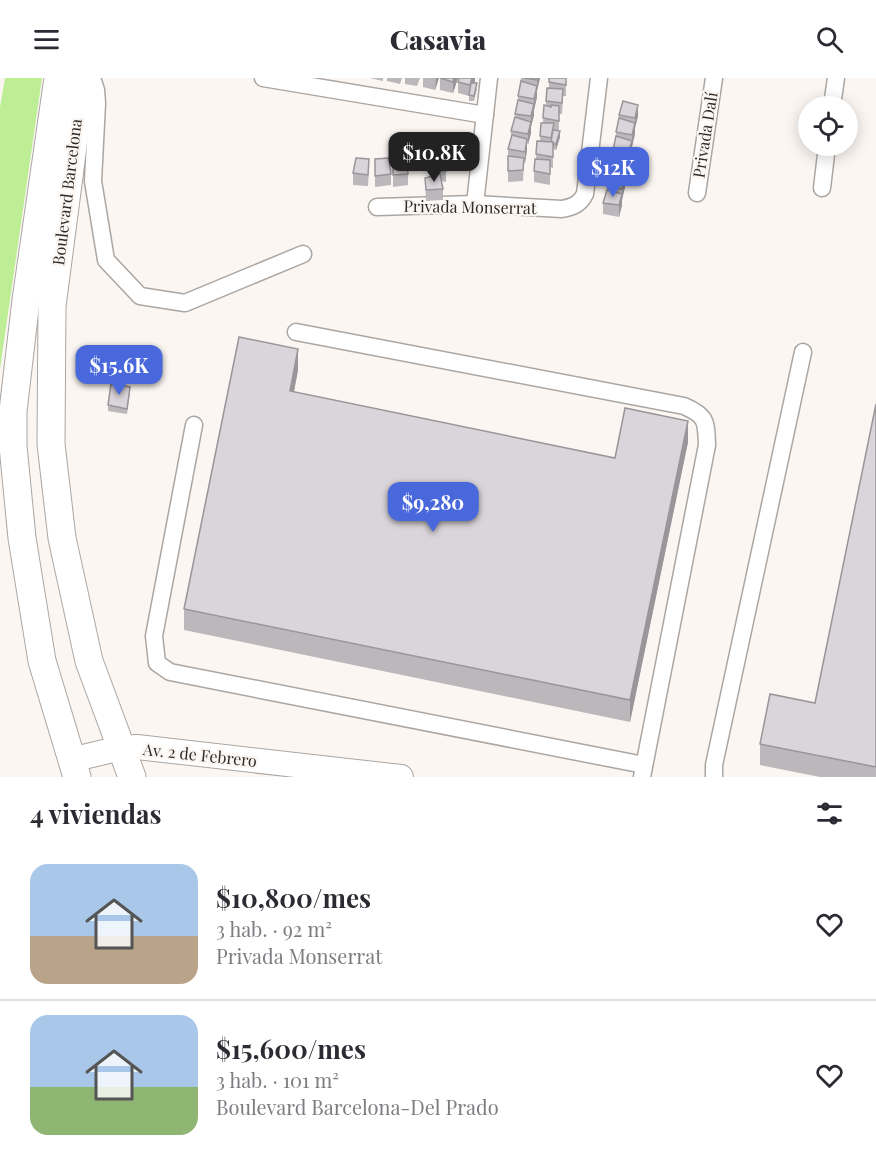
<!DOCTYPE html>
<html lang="es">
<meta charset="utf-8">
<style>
body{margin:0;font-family:"Playfair Display",serif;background:#f2f2f3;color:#2b2b33;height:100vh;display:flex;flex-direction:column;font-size:22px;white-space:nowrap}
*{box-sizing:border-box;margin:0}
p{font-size:20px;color:#7c7c81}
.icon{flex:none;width:33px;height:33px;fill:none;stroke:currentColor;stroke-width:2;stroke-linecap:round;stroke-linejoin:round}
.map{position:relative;height:699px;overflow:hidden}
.sheet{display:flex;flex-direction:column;background:#fff;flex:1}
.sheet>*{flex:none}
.controls{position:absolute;left:798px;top:18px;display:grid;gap:12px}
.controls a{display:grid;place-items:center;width:60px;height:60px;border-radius:50%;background:#fff;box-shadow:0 3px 15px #0003;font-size:30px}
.price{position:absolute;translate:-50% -51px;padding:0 14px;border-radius:12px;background:#4968dc;color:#fff;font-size:20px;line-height:39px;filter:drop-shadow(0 2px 3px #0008)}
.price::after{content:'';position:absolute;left:50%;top:36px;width:18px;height:14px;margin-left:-9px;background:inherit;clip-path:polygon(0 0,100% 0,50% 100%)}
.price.selected{background:#222;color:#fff}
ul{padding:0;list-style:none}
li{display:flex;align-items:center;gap:18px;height:150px;padding:0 30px}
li+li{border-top:2px solid #e1e1e2}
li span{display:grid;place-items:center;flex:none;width:168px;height:120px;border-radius:18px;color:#555}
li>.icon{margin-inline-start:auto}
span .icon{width:72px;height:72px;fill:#fffc;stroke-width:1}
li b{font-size:26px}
h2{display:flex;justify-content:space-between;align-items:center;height:72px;padding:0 30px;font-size:26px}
header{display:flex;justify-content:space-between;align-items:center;height:78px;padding:0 30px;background:#fff;font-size:27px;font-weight:800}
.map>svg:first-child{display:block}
.green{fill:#bded95}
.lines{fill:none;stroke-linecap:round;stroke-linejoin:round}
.street-casing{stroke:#aba6a2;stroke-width:19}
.secondary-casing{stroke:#aba6a2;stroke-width:26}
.primary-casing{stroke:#aba6a2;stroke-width:29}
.street{stroke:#fff;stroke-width:16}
.secondary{stroke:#fff;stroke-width:24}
.primary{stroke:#fff;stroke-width:27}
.wall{fill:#bbb7bb}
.shaded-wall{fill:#999599}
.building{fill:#dad5da;stroke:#999599;stroke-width:1.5}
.labels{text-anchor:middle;stroke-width:4.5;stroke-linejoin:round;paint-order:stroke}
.street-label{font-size:16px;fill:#2d2b29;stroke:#fbf6f2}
</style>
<header><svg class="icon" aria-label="menu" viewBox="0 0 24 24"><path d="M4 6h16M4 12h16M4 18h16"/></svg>Casavia<svg class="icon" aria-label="search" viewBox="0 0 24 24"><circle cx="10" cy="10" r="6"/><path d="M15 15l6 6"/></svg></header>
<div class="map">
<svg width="876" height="699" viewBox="0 0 876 699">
<rect width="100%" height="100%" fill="#fbf6f2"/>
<!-- green -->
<polygon class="green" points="5,0 42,0 0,291 0,29"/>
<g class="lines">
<!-- street casing -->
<g class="street-casing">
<g id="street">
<polyline points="92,0 96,12 97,25 93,103 106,182 140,218 185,225 303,176"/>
<polyline points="263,0 485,37"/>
<polyline points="832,28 836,0"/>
<polyline points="822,110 827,68"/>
<polyline points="697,115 714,0"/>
<polyline points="475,126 489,0"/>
<path d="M377 129 475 126 562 131C573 129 580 126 585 116L599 0"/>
<path d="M296 254 684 328C707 338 706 343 707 367L642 699"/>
<polyline points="194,347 154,558 157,585 170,594 644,687"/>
<polyline points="714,699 714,687 803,274"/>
</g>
</g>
<!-- secondary casing -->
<g class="secondary-casing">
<polyline id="secondary" points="71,682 121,670 137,669 401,699"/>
</g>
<!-- primary casing -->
<g class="primary-casing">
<g id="primary">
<polyline points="58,0 26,222 13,333 13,368 22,460 42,583 77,699"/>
<polyline points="83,0 79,22 52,228 51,366 62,460 89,583 132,699"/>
</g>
</g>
<!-- street -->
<use href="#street" class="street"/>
<!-- secondary -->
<use href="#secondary" class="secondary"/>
<!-- primary -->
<use href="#primary" class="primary"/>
</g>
<!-- wall -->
<g class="wall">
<polygon points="370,0 383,0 383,3"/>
<polygon points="387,0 402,0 400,6 387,3"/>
<polygon points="405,0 420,0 417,8 405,6"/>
<polygon points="423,0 439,0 435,12 423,9"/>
<polygon points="440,0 458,0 453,15 440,12"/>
<polygon points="475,0 474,5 477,11 474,23 469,23 469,18 458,15 458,4"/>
<polygon points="521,0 540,0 537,13 537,19 534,32 534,37 531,49 531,55 527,67 527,72 525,85 524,85 523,103 508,104 508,71 511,60 511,53 515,40"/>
<polygon points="549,0 566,0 566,18 563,18 562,36 559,36 559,53 560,59 556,72 553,71 553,90 550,89 550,107 534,104 534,93 536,81 537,63 540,63 541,45 543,45 544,27 546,28 546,23 549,10"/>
<polygon points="619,37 638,38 635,50 635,56 632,68 632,74 629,82 629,91 625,104 625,109 622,122 622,127 619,139 603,136 603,125 607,112"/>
<polygon points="450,71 449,87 446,87 446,104 441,103 443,111 443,122 426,123 425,100 430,99 430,78 433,78 433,73"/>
<polygon points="375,81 391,96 391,107 375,109"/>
<polygon points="393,81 408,96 408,107 393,109"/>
<polygon points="369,92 368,108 353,107 353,95"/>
<polygon points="298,292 294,314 615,380 688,364 630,644 184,552 184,531"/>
<polygon points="130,315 127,336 108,333 108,327"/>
<polygon points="876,326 876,699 820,699 760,687 760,666 815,625"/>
</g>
<!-- shaded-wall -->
<g class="shaded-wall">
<polygon points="436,0 439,0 435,12"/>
<polygon points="454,0 458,0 453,15 453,4"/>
<polygon points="472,0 475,0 475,3 470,18 470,7"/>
<polygon points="538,0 540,0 537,13 537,2"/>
<polygon points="537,8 537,19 534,32 534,21"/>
<polygon points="534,26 534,37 531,49 531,38"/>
<polygon points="638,27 638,38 635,50 635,56 629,82 629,91 625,104 625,93 628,84 628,75 632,63 632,57 635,45 635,40"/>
<polygon points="531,44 531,55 528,67 528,56"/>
<polygon points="560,53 560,59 556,72 556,66"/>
<polygon points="450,60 450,71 449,87 449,76"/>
<polygon points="527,61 527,72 525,85 525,74"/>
<polygon points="625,98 625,109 622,122 622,111"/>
<polygon points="622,116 622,127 619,139 619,127"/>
<polygon points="298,271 298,292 290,334 290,313"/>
<polygon points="688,343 688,364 630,644 630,622"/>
</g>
<!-- building -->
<g class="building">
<polygon points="440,0 454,0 453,4"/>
<polygon points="459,0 472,0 470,7 458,4"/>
<polygon points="524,0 538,0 537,2"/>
<polygon points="549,0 566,0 566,7 549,4"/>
<polygon points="521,3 537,8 534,21 518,18"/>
<polygon points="471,5 477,5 474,18 469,17"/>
<polygon points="547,10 563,11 562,25 546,23"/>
<polygon points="518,22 534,26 531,38 515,36"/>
<polygon points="623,23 638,27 635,40 619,37"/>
<polygon points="544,27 551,29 551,27 559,28 559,43 543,40"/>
<polygon points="515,39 531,44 528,56 511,53"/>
<polygon points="619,40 635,45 632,57 616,54"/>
<polygon points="541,45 554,45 551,60 540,58"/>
<polygon points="553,52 560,53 556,66 553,66 553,64 551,64"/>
<polygon points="512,57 527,61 525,74 508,71"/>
<polygon points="616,58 632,63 628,75 613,72"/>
<polygon points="434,60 450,60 449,76 433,73"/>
<polygon points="537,63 553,64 553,79 536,76"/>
<polygon points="613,75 622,78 622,79 629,80 625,93 610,90"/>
<polygon points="438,77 446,78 446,93 430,91 430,78 438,79"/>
<polygon points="508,78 524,80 523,92 508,93"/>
<polygon points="356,80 369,81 368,97 353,95"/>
<polygon points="389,80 391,96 375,98 375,81"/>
<polygon points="406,80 408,96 393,97 393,81"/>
<polygon points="535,81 550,82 550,96 534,93"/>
<polygon points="610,93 625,98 622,111 607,108"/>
<polygon points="440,96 443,111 426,112 425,100"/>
<polygon points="607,112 622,116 619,127 603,125"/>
<polygon points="239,259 298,271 290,313 615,380 625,330 688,343 630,622 184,531"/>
<polygon points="111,306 130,309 127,331 108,327"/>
<polygon points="876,326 876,689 760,666 770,616 815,625"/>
</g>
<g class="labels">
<!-- street labels -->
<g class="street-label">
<text transform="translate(705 57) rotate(-81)" y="6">Privada Dalí</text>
<text transform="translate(67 114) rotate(-83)" y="6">Boulevard Barcelona</text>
<text transform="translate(470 129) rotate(1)" y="6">Privada Monserrat</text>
<text transform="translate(200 677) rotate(6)" y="6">Av. 2 de Febrero</text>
</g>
</g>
</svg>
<div class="controls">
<a><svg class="icon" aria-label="locate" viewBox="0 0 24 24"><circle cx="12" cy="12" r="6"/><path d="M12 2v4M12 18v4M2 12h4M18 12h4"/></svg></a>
</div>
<b class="price selected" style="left:434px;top:105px">$10.8K</b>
<b class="price" style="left:613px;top:120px">$12K</b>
<b class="price" style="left:119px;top:318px">$15.6K</b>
<b class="price" style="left:433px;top:455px">$9,280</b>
</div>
<section class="sheet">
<h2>4 viviendas<svg class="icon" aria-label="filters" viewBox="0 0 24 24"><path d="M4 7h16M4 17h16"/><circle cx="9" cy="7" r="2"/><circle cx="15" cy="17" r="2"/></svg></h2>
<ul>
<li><span style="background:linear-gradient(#a9c7e8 60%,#b9a48a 0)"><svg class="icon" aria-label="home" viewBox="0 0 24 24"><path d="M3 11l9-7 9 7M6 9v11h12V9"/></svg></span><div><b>$10,800/mes</b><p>3 hab. · 92 m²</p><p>Privada Monserrat</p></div><svg class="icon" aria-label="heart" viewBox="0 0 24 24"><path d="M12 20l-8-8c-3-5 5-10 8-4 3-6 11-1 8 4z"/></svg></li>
<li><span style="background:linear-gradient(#a9c7e8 60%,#8fb573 0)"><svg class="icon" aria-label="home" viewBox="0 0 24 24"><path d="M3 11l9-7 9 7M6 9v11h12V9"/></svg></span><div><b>$15,600/mes</b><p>3 hab. · 101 m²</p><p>Boulevard Barcelona-Del Prado</p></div><svg class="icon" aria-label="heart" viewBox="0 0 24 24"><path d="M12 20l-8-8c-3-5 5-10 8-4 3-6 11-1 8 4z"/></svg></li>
</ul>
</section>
